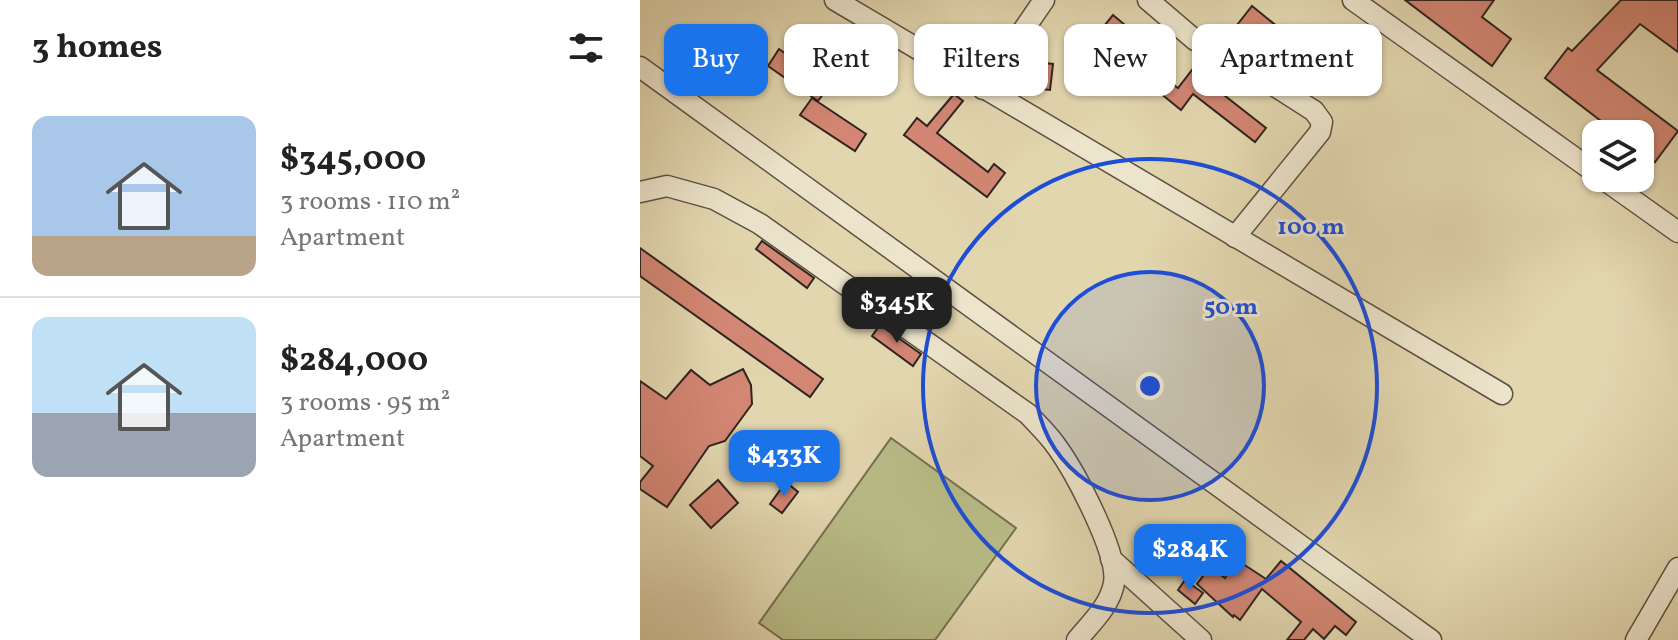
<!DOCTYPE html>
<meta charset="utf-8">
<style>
body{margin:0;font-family:Vollkorn,serif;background:#f2f2f2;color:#222;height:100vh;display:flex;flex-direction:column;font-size:30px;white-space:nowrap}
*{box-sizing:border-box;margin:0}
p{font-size:26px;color:#767676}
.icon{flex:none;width:44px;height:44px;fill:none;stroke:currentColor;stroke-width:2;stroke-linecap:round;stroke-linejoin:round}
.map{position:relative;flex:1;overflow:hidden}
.panel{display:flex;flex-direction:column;background:#fff;width:640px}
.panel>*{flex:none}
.top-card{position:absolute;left:24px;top:24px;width:760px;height:72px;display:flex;gap:16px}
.controls{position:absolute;left:942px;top:120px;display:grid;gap:16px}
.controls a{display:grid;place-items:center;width:72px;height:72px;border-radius:16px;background:#fff;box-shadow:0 2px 6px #0004;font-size:40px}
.price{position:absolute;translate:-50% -68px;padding:0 18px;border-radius:16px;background:#1a73e8;color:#fff;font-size:26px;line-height:52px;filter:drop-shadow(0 2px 4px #0008)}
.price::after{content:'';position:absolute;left:50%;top:48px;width:24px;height:18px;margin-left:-12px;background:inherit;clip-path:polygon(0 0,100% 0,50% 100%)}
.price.on{background:#222;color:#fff}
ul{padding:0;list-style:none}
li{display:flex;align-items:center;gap:24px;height:200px;padding:0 32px}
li+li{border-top:2px solid #e0e0e0}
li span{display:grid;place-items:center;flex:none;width:224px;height:160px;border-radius:16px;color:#555}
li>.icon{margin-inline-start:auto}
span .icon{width:96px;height:96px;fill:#fffc;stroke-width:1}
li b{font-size:34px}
h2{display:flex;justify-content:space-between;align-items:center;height:96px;padding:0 32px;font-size:34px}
.chip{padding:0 28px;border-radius:16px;background:#fff;box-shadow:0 2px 6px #0004;font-size:28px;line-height:72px}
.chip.on{background:#1a73e8;color:#fff}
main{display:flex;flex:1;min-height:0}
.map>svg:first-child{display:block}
.green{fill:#b8bc87;stroke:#747053;stroke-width:2}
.building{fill:#d28673;stroke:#30241f;stroke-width:2}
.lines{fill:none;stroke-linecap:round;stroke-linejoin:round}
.minor-casing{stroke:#5c5043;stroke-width:23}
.minor{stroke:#ece4cb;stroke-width:20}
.ring{fill:none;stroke:#1d4ed8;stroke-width:4}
.centre{fill:#1d4ed8;stroke:#ece4cb;stroke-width:4}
.ring-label{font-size:24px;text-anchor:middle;font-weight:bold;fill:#1d4ed8;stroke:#ece4cb;stroke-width:6;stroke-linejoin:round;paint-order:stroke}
</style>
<main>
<section class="panel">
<h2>3 homes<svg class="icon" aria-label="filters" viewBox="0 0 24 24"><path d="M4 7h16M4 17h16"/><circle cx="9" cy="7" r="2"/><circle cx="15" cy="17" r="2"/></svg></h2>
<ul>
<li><span style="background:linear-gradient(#a9c7e8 75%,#b9a48a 0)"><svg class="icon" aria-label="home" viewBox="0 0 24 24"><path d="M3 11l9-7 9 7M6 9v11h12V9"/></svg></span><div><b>$345,000</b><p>3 rooms · 110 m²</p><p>Apartment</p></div></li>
<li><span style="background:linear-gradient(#bfe0f5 60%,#9aa5b1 0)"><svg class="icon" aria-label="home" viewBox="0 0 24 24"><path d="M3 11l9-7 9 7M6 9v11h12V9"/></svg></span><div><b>$284,000</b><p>3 rooms · 95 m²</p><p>Apartment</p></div></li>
</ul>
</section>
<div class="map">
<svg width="1038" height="640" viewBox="0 0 1038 640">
<rect width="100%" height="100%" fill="#e2d6af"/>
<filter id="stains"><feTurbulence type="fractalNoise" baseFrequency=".0025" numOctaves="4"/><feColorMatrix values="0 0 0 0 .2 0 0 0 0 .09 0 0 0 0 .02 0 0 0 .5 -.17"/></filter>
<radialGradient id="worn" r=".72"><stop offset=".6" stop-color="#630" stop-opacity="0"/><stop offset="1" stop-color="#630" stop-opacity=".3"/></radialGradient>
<!-- green -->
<polygon class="green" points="251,438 376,528 295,640 143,640 119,623"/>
<!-- building -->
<g class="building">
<polygon points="765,0 854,0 842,17 871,39 852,66"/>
<polygon points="981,0 1038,0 1038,52 1000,24 957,70 1038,131 1015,162 1000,151 1000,134 978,134 905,78 928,48 932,51"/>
<polygon points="612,6 676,58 661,76 597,25"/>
<polygon points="473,15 497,35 488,45 464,26"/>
<polygon points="139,49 190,85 178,101 128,66"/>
<polygon points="379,60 413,64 410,90 372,86 374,66"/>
<polygon points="552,70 626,128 615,142 553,94 541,110 520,93 530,82 538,88"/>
<polygon points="314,94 323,101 297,133 348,172 354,164 365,173 347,197 264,135 277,118 287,126"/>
<polygon points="172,98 226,134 215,151 160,115"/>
<polygon points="122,241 174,278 167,288 116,249"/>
<polygon points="0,248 183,379 170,397 0,276"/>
<polygon points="240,325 281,354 273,366 232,336"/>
<polygon points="103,369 111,385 112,404 85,441 69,446 27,507 0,489 0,482 13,466 0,456 0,381 26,399 51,370 70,385"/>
<polygon points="78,480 98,503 71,528 50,505"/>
<polygon points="146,482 158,492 142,513 130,504"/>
<polygon points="597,560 626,579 641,561 716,622 706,635 695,626 684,639 673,629 664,640 647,640 661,622 622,589 600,620 594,615 593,617 557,584 570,567 585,578"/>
<polygon points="545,580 563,593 555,604 538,590"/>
</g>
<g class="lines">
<!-- minor casing -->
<g class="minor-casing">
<g id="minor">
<polyline points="195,0 862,394"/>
<polyline points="508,0 555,40 583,53 674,111 682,122 680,132 595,237"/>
<polyline points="713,0 956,173"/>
<polyline points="0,67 791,640"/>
<polyline points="343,89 404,0"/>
<polyline points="962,178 1038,232"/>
<path d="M0 192 27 186 74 199 120 224 388 414C398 425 409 435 417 447 435 472 479 554 474 583 470 606 451 623 437 640"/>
<polyline points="471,559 561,640"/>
<polyline points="996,640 1038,568"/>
</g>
</g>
<!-- minor -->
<use href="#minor" class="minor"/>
</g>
<!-- distance rings -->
<circle cx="510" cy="386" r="114" fill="#1d4ed8" fill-opacity=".12"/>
<g class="ring">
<circle cx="510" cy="386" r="114"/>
<circle cx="510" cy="386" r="227"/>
</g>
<circle cx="510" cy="386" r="12" class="centre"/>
<g class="ring-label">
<text x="671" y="234">100 m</text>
<text x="591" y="314">50 m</text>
</g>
<rect width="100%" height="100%" filter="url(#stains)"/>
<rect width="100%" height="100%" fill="url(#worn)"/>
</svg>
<div class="controls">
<a><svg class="icon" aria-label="layers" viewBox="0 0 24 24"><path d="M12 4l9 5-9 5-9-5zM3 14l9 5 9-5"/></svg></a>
</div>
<b class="price on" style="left:257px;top:345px">$345K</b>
<b class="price" style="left:144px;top:498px">$433K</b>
<b class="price" style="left:550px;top:592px">$284K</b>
<div class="top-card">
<a class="chip on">Buy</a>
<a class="chip">Rent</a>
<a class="chip">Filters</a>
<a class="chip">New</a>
<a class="chip">Apartment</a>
</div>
</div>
</main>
